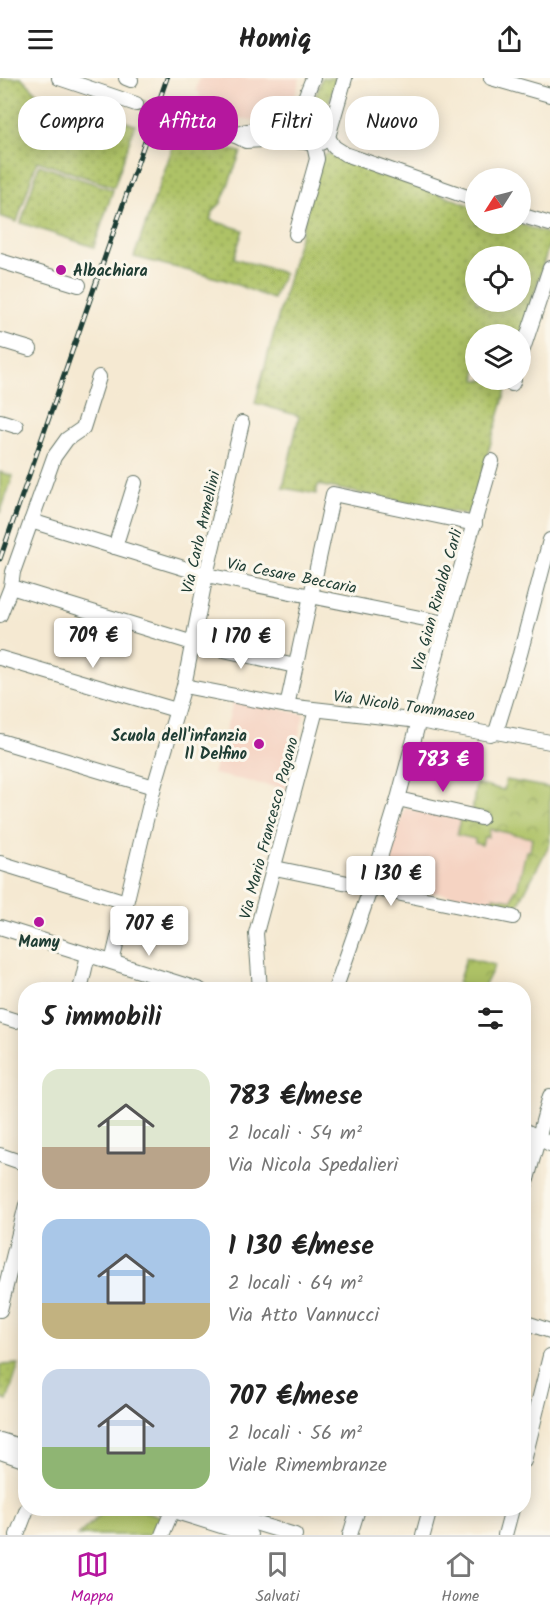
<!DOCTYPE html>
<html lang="it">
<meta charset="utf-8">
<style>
body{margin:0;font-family:Kalam,sans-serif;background:#f6f6f6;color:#222;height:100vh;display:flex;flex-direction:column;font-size:22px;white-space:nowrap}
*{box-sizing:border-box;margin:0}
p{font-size:20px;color:#767676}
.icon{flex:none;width:33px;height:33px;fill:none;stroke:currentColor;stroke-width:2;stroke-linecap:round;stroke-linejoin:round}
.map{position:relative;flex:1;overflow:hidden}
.details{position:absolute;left:18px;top:904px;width:513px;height:534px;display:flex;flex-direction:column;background:#fff;border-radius:24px;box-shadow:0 3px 15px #0003}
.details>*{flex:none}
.guide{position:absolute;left:18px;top:18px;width:514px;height:54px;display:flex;gap:12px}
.needle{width:39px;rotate:234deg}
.tools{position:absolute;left:465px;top:90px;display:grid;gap:12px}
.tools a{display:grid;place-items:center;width:66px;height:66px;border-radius:50%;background:#fff;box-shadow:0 3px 15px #0003;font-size:30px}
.price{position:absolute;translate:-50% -51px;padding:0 14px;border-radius:6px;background:#fff;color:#222;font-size:20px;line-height:39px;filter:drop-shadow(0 2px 3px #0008)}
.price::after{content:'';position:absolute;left:50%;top:36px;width:18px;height:14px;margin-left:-9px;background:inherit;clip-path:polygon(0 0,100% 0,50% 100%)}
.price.on{background:#b5179e;color:#fff}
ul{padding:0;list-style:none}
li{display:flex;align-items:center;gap:18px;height:150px;padding:0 24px}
li span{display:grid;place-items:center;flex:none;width:168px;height:120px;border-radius:18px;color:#555}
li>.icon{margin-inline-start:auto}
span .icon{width:72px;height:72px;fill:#fffc;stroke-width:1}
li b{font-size:26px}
h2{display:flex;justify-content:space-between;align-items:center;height:72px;padding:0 24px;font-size:26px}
.chip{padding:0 21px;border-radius:24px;background:#fff;box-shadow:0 3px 15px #0003;font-size:21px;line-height:54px}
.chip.on{background:#b5179e;color:#fff}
header{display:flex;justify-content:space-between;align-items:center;height:78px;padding:0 24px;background:#fff;font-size:27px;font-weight:800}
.tabs{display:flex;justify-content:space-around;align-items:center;height:84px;border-top:2px solid #e0e0e0;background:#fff;font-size:16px;color:#767676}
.tabs a{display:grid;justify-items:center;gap:3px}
.tabs .on{color:#b5179e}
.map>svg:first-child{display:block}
.built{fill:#f5d3c2}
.grass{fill:url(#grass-dots);stroke:#66804d;stroke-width:1.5;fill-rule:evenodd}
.park{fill:url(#park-crowns);stroke:#66804d;stroke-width:1.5}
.garden{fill:#aec266;stroke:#66804d;stroke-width:1.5}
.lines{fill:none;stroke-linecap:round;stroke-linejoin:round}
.minor-tunnel{stroke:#cac7b2;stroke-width:14;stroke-dasharray:14 7;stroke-linecap:butt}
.minor-casing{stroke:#6a796b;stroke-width:16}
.minor{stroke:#fff;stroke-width:14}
.rail-casing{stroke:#1f3d34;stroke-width:5}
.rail{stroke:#fbf7ec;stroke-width:3;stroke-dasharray:9;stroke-linecap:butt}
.poi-dot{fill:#b5179e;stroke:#fbf7ec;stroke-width:2}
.labels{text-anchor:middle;stroke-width:6;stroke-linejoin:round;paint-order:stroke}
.poi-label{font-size:16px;font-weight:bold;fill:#1f3d34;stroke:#fbf7ec;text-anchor:start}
.street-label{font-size:16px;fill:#1f3d34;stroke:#fbf7ec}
</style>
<header><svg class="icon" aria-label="menu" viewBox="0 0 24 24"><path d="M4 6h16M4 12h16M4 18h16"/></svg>Homiq<svg class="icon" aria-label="share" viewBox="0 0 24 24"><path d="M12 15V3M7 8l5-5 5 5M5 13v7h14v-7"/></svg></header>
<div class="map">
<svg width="550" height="1457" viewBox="0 0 550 1457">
<defs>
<pattern id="grass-dots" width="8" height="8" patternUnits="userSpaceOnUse" patternTransform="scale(1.5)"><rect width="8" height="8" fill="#aec266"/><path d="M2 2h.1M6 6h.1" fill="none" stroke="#8d9f55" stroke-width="1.8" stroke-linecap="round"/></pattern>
<pattern id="park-crowns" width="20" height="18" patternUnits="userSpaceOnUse" patternTransform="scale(1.5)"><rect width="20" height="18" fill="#aec266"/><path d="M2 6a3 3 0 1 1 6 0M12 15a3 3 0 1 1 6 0" fill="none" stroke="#8d9f55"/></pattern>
</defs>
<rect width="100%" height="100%" fill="#fbf7ec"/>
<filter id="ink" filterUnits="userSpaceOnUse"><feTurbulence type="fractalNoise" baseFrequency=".0167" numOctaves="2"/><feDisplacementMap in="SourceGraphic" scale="12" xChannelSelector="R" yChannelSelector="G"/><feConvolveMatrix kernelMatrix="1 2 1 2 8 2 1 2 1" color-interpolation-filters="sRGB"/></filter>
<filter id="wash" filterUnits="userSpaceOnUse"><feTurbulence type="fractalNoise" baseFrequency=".008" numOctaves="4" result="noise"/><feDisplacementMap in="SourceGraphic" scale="24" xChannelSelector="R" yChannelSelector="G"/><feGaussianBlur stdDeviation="1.35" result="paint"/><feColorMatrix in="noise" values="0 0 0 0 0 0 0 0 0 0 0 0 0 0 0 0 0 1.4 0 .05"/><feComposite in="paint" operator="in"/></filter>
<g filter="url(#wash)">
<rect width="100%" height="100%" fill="#f5e9d2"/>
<!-- built -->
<g class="built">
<polygon points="199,0 300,0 294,21 285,30 266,41 254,42 221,38 189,27 192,23 197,24 200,15 196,12"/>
<polygon points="234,622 304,636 286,711 213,696"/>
<polygon points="506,702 550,710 550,768 516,831 468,820 379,805 405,730 488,747 490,737 472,733 476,706 504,712"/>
</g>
<!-- grass -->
<g class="grass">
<path d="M0 0H22L39 17C69 15 96 29 124 38L123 43 135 47 114 109 37 83 17 144 0 138Z"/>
<path d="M322 0H336L322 50C319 55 314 56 309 53L306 46Z"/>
<polygon points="177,57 211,68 241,74 221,125 213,133 210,142 243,152 234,180 284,195 273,221 225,202 134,179"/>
<path d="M328 75 475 129 476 146H520L546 155 550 163 521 263 520 256H476V302H509L470 437 318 407 316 416 283 410 299 338 255 325 321 80ZM476 178H520V224H476Z"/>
<polygon points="39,87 113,112 94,169 21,145"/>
<polygon points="19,1286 7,1323 0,1320 0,1287"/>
</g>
<!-- park -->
<g class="park">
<polygon points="506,702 550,710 550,765 516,831 491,826 493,819 512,822 515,811 517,812 526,773 530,773 532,760 490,751 488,759 484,759 482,767 475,765 475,761 457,757 460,741 488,746 490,737 472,733 476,706 504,712"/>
<polygon points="466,880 495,887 483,911 458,905"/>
</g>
<!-- garden -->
<g class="garden">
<polygon points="0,394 13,398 0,436"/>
<polygon points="107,1431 138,1431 162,1439 155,1457 78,1457"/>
</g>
</g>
<g filter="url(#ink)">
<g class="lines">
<!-- minor-tunnel -->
<polyline class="minor-tunnel" points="136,26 182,43"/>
<!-- minor casing -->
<g class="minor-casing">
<g id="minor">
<polyline points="59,0 136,26"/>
<polyline points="126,0 131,2"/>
<path d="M313 0C307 16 283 61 312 66 319 67 324 64 328 59L345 0"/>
<polyline points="491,0 550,17"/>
<polyline points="182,43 206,52 236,58 246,63 277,61 305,64"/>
<path d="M236 58C244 52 249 53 258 52 276 50 289 43 300 31"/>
<polyline points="328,59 334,69 345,76 476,122"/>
<polyline points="520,137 550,146"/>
<polyline points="296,156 317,81 314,67"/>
<polyline points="0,183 79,207"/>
<polyline points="0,262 30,271"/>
<polyline points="520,280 550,190"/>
<polyline points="512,306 514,302"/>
<polyline points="0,343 16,348"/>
<polyline points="31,443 206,497 445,545"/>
<polyline points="115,469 135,405"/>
<polyline points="11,509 193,565 295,588"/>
<polyline points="0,537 11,509 13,494 54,379 67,361 83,350 99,299"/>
<polyline points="0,580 176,632"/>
<polyline points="184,608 287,628 419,643 490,656 496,654 550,664"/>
<polyline points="287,628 333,416 475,446"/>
<polyline points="496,654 520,576 550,462"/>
<polyline points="0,663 154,709"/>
<polyline points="398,721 481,740"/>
<polyline points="0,785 126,824"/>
<polyline points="275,790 513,839"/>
<polyline points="0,849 200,912"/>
<polyline points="112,884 154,709 184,608 206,497 242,345"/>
<polyline points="80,912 88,877"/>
<polyline points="260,912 256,855 316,632"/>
<polyline points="335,912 371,809 398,721 445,545 492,383"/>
<polyline points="0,938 16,943"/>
<polyline points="524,1052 550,1066"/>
<polyline points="0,1077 26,1086"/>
<polyline points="524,1112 550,1018"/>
<polyline points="0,1232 26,1127"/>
<polyline points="524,1244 550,1253"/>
<polyline points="0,1362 26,1370"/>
<polyline points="0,1374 26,1383"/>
<polyline points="524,1383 550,1278"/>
<polyline points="167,1431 250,1457"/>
<polyline points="208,1431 295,1457"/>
<polyline points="265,1432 266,1431"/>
<polyline points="17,1457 27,1431"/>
<polyline points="162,1457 172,1433"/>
<polyline points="350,1457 358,1431"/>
<polyline points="423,1457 430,1431"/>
<polyline points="505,1457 512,1431"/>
</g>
</g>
<!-- minor -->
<use href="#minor" class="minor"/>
<!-- rail casing -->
<g class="rail-casing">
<polyline id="rail" points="0,481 167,0"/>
</g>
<!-- rail -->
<use href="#rail" class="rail"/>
</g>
</g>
<!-- markers -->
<g class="poi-dot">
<circle cx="61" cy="192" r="6"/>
<circle cx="259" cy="666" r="6"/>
<circle cx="39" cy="844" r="6"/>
</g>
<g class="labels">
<!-- poi labels -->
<g class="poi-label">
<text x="73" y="198">Albachiara</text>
<text x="247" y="663" text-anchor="end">Scuola dell'infanzia<tspan x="247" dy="18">Il Delfino</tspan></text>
<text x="39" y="869" text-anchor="middle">Mamy</text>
</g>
<!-- street labels -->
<g class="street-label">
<text transform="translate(200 454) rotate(-77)" y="6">Via Carlo Armellini</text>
<text transform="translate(292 497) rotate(11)" y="6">Via Cesare Beccaria</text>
<text transform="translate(436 522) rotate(-74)" y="6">Via Gian Rinaldo Carli</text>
<text transform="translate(404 627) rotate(8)" y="6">Via Nicolò Tommaseo</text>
<text transform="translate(268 750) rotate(-75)" y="6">Via Mario Francesco Pagano</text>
</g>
</g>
</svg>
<div class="tools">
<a><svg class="needle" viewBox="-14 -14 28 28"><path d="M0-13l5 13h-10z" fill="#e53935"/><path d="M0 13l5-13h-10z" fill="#767676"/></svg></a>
<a><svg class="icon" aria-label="locate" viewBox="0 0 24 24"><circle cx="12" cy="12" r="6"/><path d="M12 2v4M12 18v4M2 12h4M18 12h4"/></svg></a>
<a><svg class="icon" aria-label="layers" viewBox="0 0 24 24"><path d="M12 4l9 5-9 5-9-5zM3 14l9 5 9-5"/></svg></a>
</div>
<b class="price" style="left:93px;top:591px">709 €</b>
<b class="price" style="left:241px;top:592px">1 170 €</b>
<b class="price on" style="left:443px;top:715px">783 €</b>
<b class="price" style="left:391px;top:829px">1 130 €</b>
<b class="price" style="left:149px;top:879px">707 €</b>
<div class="guide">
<a class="chip">Compra</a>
<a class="chip on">Affitta</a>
<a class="chip">Filtri</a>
<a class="chip">Nuovo</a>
</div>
<section class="details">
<h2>5 immobili<svg class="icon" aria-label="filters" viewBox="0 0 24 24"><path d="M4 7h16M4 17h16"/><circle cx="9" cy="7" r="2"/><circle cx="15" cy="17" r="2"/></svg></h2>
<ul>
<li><span style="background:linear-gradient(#dfe7d0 65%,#b9a48a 0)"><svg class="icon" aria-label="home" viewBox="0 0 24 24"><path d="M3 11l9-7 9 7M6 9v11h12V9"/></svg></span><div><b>783 €/mese</b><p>2 locali · 54 m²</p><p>Via Nicola Spedalieri</p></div></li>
<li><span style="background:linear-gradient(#a9c7e8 70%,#c2b280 0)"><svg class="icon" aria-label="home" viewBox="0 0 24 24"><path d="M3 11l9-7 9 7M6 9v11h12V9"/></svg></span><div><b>1 130 €/mese</b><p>2 locali · 64 m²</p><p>Via Atto Vannucci</p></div></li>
<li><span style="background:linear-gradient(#c9d6e8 65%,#8fb573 0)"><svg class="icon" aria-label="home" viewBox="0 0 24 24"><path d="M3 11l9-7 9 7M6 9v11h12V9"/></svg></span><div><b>707 €/mese</b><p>2 locali · 56 m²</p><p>Viale Rimembranze</p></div></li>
</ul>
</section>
</div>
<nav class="tabs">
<a class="on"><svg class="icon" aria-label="map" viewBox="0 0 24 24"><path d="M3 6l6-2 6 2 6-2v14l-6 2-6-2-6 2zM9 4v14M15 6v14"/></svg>Mappa</a>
<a><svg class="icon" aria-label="saved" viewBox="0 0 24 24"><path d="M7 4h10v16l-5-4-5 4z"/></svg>Salvati</a>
<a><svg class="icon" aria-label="home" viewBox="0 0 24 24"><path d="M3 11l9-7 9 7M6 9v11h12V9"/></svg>Home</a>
</nav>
